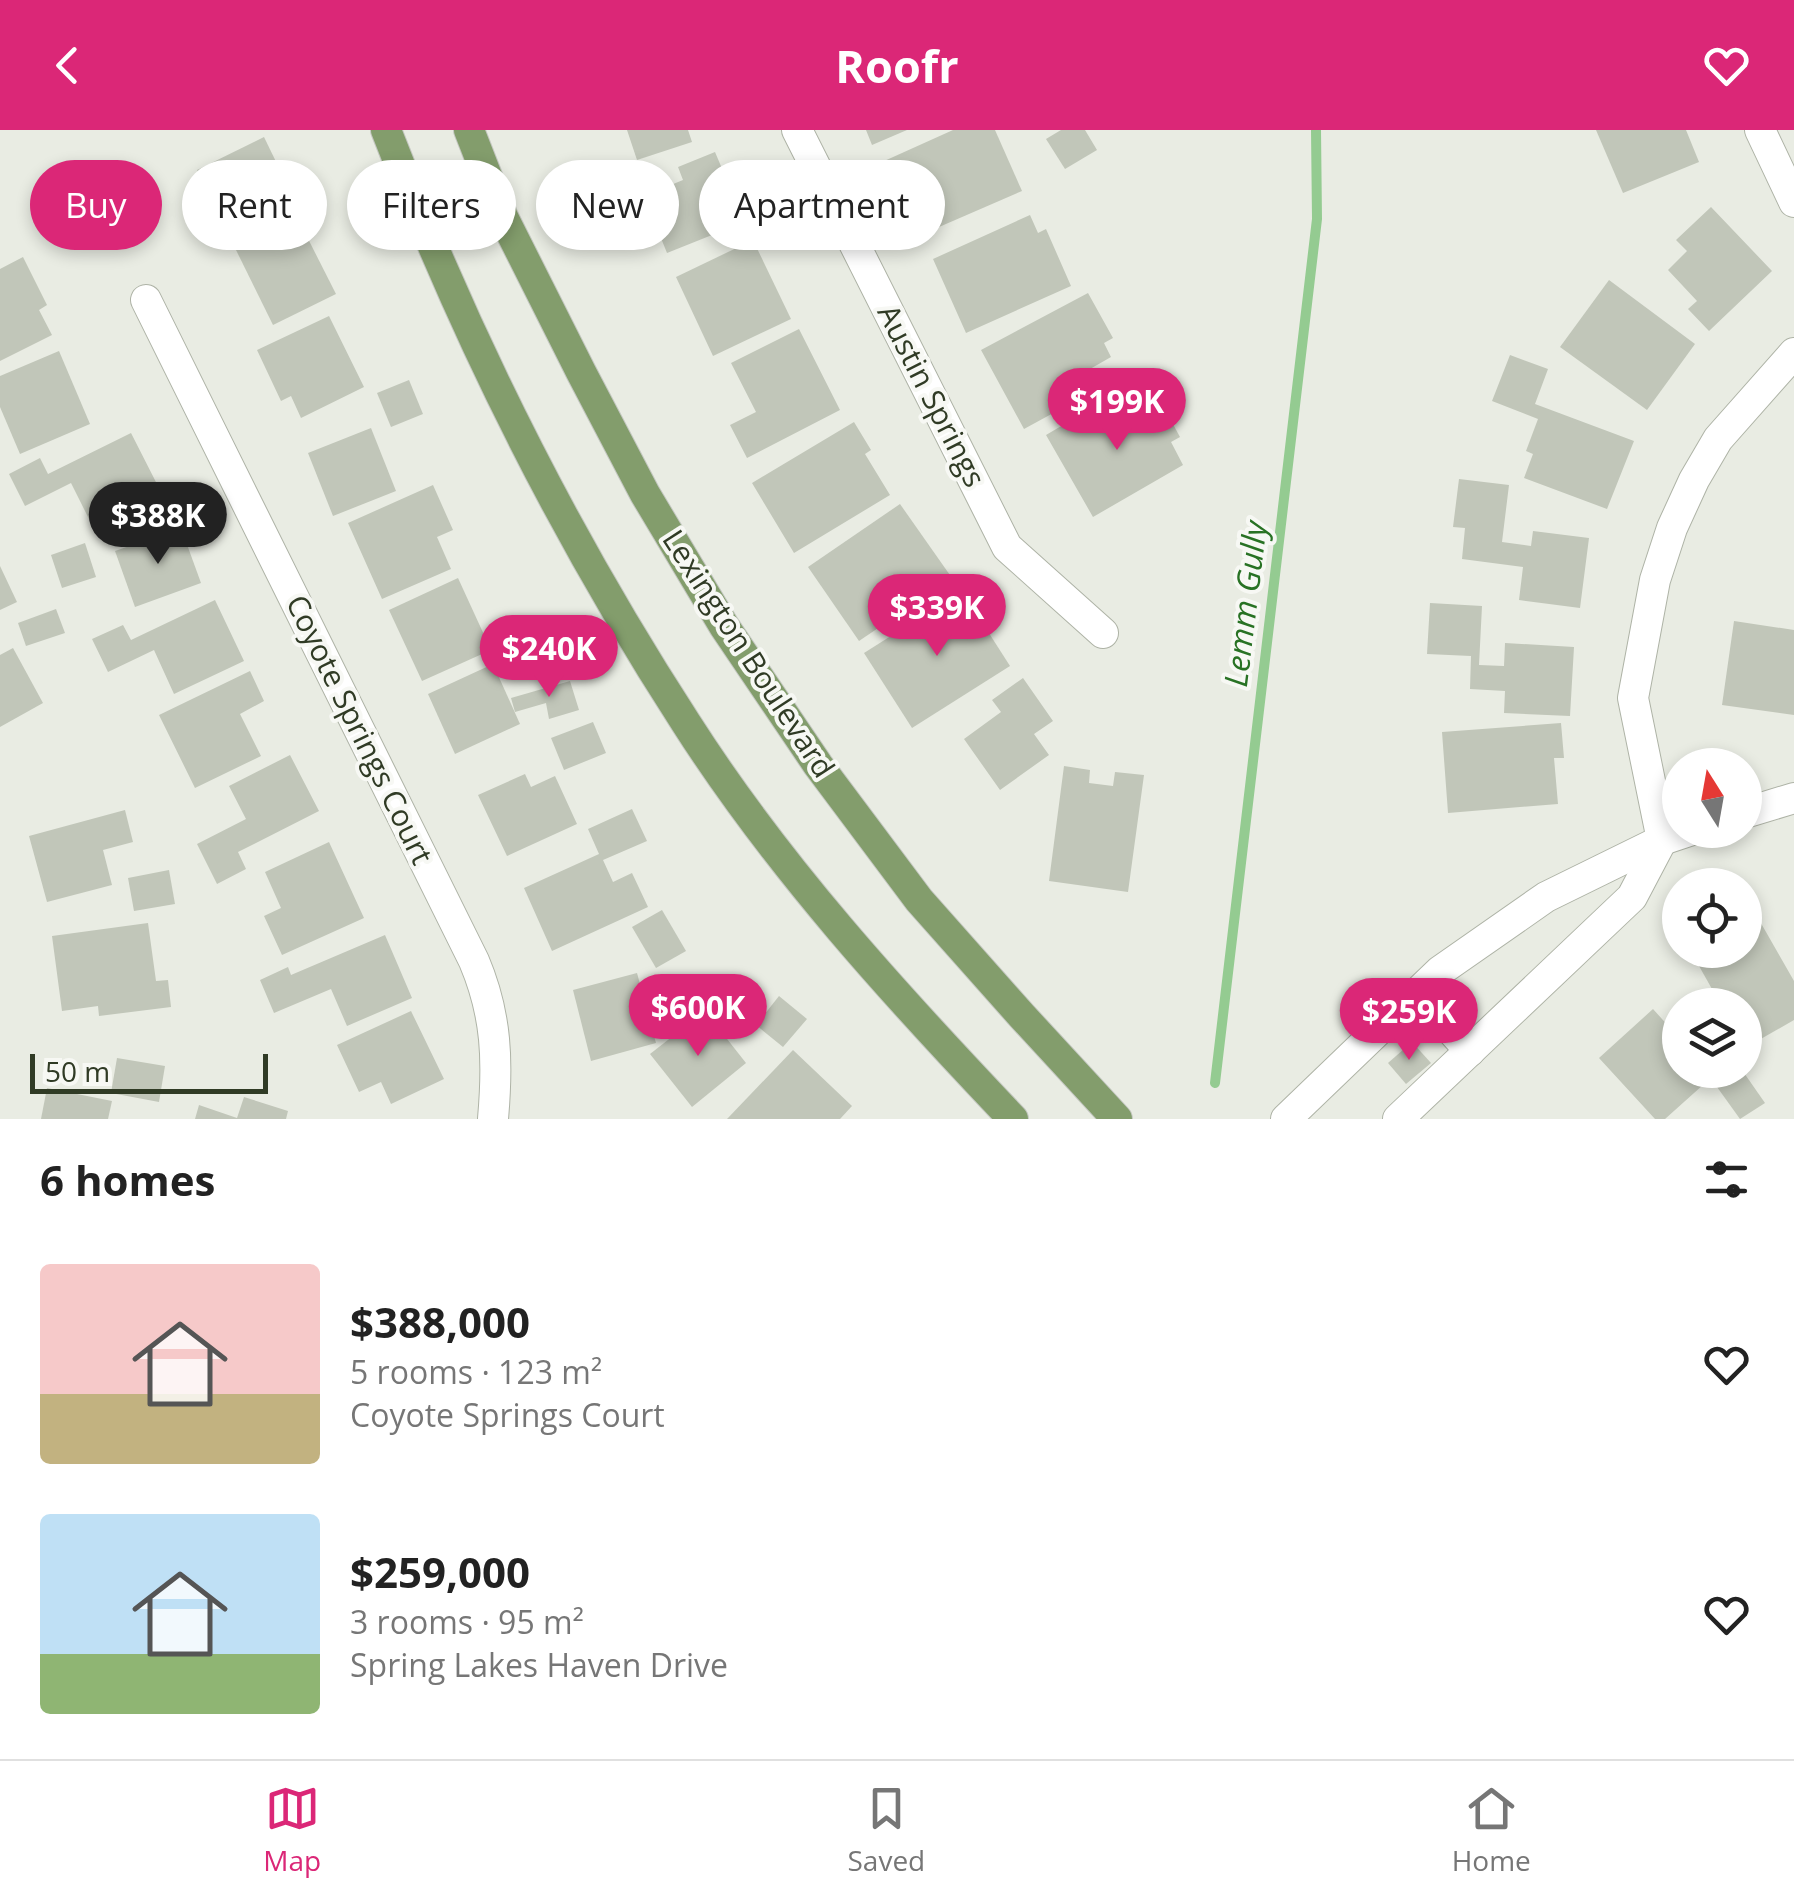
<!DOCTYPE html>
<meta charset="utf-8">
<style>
body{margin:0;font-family:"Open Sans",sans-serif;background:#f6f6f6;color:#222;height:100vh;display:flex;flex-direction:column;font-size:38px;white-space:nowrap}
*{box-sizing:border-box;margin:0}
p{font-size:32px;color:#767676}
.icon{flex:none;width:55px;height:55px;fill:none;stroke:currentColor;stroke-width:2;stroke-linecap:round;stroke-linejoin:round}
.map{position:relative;height:989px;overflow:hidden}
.side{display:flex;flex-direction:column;background:#fff;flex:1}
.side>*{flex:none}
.top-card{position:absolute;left:30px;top:30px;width:1000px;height:90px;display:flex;gap:20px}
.needle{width:65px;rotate:349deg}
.fabs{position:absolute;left:1662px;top:618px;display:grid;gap:20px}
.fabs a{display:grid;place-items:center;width:100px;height:100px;border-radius:50%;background:#fff;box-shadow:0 5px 15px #0003;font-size:50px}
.scale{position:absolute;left:30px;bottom:25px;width:238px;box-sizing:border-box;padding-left:10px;border:5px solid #303b25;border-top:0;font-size:28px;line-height:35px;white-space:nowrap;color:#303b25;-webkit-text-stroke:8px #f7f8f4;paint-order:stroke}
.price{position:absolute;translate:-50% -85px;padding:0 22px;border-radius:35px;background:#db2777;color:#fff;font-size:32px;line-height:65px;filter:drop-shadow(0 2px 5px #0008)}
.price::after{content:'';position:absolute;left:50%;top:60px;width:30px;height:22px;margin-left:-15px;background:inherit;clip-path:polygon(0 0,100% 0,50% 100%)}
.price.selected{background:#222;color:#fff}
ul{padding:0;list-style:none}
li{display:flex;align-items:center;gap:30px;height:250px;padding:0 40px}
li span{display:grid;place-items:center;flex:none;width:280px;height:200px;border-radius:10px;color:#555}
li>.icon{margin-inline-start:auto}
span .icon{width:120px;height:120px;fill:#fffc;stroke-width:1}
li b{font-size:42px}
h2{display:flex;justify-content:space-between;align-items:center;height:120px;padding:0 40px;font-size:42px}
.pill{padding:0 35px;border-radius:45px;background:#fff;box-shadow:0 5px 15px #0003;font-size:35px;line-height:90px}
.pill.selected{background:#db2777;color:#fff}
header{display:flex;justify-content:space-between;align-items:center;height:130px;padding:0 40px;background:#db2777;color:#fff;font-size:45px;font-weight:700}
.menu{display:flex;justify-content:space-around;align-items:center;height:140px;border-top:2px solid #e0e0e0;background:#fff;font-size:28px;color:#767676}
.menu a{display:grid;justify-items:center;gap:5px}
.menu .selected{color:#db2777}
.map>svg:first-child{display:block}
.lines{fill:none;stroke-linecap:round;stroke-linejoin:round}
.stream{stroke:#94cb91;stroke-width:10}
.building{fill:#c1c6b9}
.minor-casing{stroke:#aeb3a6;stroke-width:32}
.major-casing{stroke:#c5c8c2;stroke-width:32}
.minor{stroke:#fff;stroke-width:30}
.major{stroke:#839d6c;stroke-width:30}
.labels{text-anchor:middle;stroke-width:8;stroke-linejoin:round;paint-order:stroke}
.street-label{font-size:30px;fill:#303b25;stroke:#f7f8f4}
.water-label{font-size:32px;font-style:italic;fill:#287224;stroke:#f7f8f4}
</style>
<header><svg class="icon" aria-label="back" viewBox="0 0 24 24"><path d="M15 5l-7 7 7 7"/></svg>Roofr<svg class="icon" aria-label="heart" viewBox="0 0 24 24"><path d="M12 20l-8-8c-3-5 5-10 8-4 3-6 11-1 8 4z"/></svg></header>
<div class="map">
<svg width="1794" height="989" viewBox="0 0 1794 989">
<rect width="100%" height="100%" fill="#e9ece3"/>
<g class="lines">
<!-- stream -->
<polyline class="stream" points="1215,953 1317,89 1316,0"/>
</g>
<!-- building -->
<g class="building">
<polygon points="627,0 688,0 692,12 637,30"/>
<polygon points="866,0 907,0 872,15"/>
<polygon points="953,0 995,0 1022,61 916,107 882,32"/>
<polygon points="1061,0 1085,0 1097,20 1065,39 1046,9"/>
<polygon points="1596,0 1686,0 1699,32 1623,63"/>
<polygon points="264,7 297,75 230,108 197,40"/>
<polygon points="715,22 734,67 713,76 722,101 667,123 644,66 683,50 678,37"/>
<polygon points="1711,77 1772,141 1709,201 1688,179 1697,171 1668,140 1687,121 1676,110"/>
<polygon points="1030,85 1038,103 1046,99 1071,156 966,203 933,129"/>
<polygon points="298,89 336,164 273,195 236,120"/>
<polygon points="753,110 791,189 713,226 676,147"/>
<polygon points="23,127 47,175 39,180 52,205 0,231 0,139"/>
<polygon points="1609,150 1695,214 1647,280 1560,217"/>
<polygon points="1088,163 1113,208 1104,213 1111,227 1090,239 1101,257 1024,299 981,220"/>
<polygon points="329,186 364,257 301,288 291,266 281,271 257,220"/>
<polygon points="799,199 840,280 747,328 730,295 756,282 731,233"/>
<polygon points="59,221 90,294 20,324 0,277 0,246"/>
<polygon points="1510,225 1548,239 1535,274 1634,311 1607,379 1524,348 1533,324 1526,321 1538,289 1492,271"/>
<polygon points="409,250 423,284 391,297 377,263"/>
<polygon points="1139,264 1150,283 1163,276 1180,307 1171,312 1183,335 1093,387 1046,305 1080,285 1086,295"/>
<polygon points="854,292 871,320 865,324 890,365 794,423 752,353"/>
<polygon points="371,298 396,361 333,386 308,323"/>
<polygon points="131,303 160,360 92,395 71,353 25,376 9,344 40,328 48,344"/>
<polygon points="1459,349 1509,355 1502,412 1531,416 1533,401 1589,408 1580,478 1519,470 1523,437 1462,429 1465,398 1453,397"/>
<polygon points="433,355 453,400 437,407 451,439 382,469 348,393"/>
<polygon points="900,374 952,448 859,511 808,437"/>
<polygon points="181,398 201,453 135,477 115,421"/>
<polygon points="85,413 96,447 62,458 51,425"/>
<polygon points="0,436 17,472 0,480"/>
<polygon points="458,448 491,520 422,551 389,480"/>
<polygon points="962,461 1010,536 912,598 864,523"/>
<polygon points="215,470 244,531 174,564 154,520 108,542 92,509 123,495 131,510"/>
<polygon points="1430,473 1482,476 1479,535 1504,536 1505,513 1574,517 1570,586 1504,583 1505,561 1470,559 1471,526 1427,524"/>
<polygon points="56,479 65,503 26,516 18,493"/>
<polygon points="1734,491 1794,500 1794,585 1722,575"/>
<polygon points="13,518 43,573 0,597 0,525"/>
<polygon points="493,534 520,594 455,624 428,564"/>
<polygon points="250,541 264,571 240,584 261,626 195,658 159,585"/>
<polygon points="1023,548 1053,591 1034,604 1049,625 1000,660 964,609 1001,582 992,570"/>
<polygon points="570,551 579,580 549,589 546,573 515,582 511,568"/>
<polygon points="593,592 606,623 564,640 551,608"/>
<polygon points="1561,593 1564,628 1554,628 1558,674 1448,683 1442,602"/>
<polygon points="290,625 319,681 238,722 246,739 217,754 197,714 246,689 229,656"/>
<polygon points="1064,636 1090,640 1089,653 1113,656 1115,642 1144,645 1128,762 1049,751"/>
<polygon points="525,644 531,657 555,646 577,694 507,726 478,665"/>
<polygon points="632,679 647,711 603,730 613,752 632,743 648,777 552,821 524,758 599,724 588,699"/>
<polygon points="125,680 133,712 103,720 112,755 47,772 29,706"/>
<polygon points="329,712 364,788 282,825 264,786 281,778 265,742"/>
<polygon points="169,740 175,774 134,781 128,748"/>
<polygon points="662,780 686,821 656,838 632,797"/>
<polygon points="1754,781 1794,851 1794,890 1745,918 1745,875 1721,875 1690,820 1745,820 1745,786"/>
<polygon points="148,793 156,851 168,850 171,877 99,886 98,876 62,881 52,806"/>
<polygon points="385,805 412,868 347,896 331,859 274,883 260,850 288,837 291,845"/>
<polygon points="637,843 656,913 591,931 573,860"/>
<polygon points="779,866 807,889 783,917 756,895"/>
<polygon points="1653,879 1680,909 1680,940 1708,940 1713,946 1665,989 1655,989 1599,928"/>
<polygon points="411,881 444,949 391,974 381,952 359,962 337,915"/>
<polygon points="705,881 746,933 692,977 650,924"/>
<polygon points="1412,912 1431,933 1406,954 1388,933"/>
<polygon points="793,920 852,976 840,989 727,989"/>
<polygon points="117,928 165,936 159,972 111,963"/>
<polygon points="1742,940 1765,973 1740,989 1717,957"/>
<polygon points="47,958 112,971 108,989 41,989"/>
<polygon points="244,967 288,981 286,989 195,989 199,975 237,988"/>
</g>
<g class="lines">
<!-- minor casing -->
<g class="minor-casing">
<g id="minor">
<polyline points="797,0 1007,417 1103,503"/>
<polyline points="1760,0 1794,72"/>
<path d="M146 170 474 831C497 885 498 932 493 989"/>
<polyline points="1745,683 1794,668"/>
<polyline points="1662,710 1633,568 1655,450 1672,398 1694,350 1718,309 1794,223"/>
<polyline points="1418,863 1470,921"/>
<polyline points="1286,989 1440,841 1546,767 1662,710 1692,700"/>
<polyline points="1398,989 1632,767 1662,710"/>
</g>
</g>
<!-- major casing -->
<g class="major-casing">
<g id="major">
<path d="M386 0C466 209 564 405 686 593 778 737 895 865 1013 989"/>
<polyline points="469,0 503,87 581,242 645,364 724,496 818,635 919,770 1022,886 1117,989"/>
</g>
</g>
<!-- minor -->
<use href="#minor" class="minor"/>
<!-- major -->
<use href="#major" class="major"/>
</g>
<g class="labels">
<!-- street labels -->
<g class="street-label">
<text transform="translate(931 266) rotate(63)" y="10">Austin Springs</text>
<text transform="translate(748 524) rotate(57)" y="10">Lexington Boulevard</text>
<text transform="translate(359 600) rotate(64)" y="10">Coyote Springs Court</text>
</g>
<!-- water labels -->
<g class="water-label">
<text transform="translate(1246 474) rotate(-83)" y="11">Lemm Gully</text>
</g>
</g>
</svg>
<div class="fabs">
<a><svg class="needle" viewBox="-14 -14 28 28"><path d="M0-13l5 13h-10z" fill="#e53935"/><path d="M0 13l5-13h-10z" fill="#767676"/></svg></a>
<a><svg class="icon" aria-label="locate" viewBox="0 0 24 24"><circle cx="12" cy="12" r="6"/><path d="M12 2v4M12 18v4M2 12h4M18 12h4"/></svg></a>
<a><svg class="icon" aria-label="layers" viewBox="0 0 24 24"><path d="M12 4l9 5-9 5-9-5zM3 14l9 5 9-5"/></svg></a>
</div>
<div class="scale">50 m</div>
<b class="price" style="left:1117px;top:323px">$199K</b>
<b class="price selected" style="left:158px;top:437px">$388K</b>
<b class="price" style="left:937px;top:529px">$339K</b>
<b class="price" style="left:549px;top:570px">$240K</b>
<b class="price" style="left:698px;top:929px">$600K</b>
<b class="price" style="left:1409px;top:933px">$259K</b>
<div class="top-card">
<a class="pill selected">Buy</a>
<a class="pill">Rent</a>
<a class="pill">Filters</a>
<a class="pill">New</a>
<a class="pill">Apartment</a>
</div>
</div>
<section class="side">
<h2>6 homes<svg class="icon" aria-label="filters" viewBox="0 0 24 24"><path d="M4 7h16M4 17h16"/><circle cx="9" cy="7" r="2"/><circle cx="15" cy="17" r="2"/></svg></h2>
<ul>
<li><span style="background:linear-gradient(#f6c9c9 65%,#c2b280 0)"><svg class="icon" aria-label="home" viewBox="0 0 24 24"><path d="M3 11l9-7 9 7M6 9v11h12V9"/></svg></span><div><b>$388,000</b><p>5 rooms · 123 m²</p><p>Coyote Springs Court</p></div><svg class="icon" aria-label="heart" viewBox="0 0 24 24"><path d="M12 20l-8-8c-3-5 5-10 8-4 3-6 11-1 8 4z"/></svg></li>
<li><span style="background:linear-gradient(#bfe0f5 70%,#8fb573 0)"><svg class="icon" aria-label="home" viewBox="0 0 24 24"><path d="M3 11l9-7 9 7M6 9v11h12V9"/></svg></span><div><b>$259,000</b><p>3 rooms · 95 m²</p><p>Spring Lakes Haven Drive</p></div><svg class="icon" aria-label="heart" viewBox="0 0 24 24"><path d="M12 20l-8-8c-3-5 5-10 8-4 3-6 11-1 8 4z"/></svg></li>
</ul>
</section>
<nav class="menu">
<a class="selected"><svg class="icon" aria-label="map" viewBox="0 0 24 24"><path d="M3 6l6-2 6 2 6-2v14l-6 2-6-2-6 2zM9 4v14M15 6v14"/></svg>Map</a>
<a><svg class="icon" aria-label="saved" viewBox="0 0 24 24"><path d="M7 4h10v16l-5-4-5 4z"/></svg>Saved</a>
<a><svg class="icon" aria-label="home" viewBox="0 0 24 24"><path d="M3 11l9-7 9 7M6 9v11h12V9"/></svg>Home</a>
</nav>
